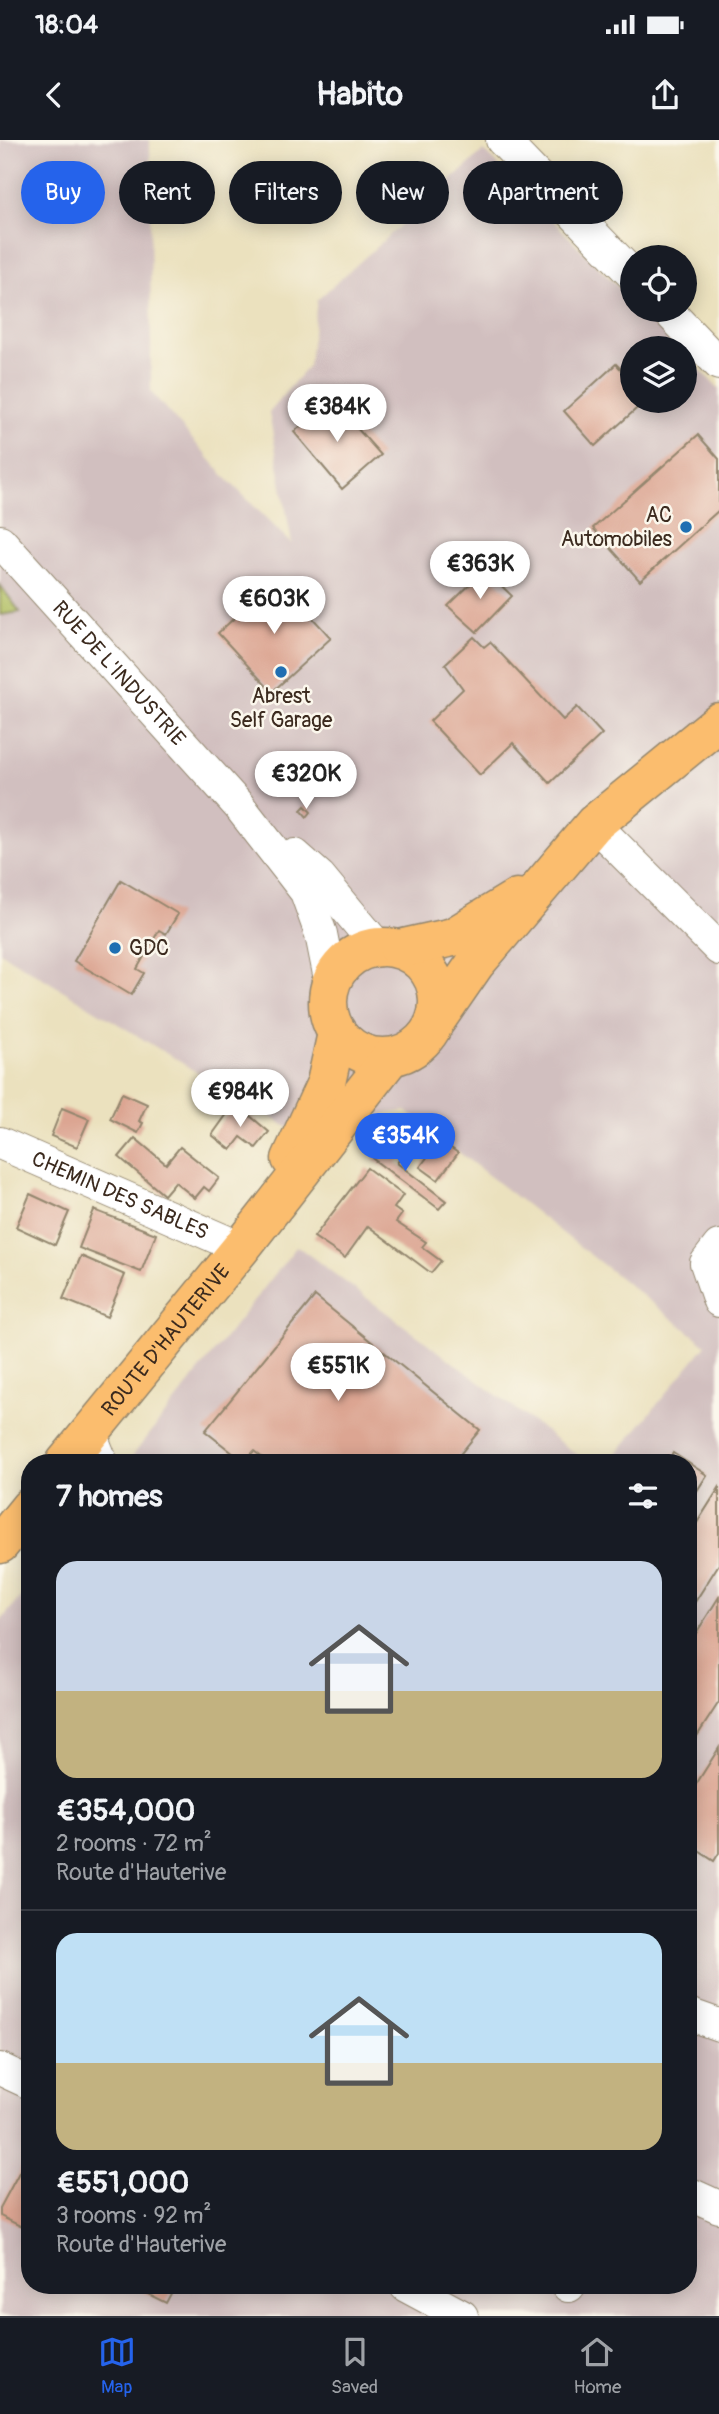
<!DOCTYPE html>
<meta charset="utf-8">
<style>
body{margin:0;font-family:Pangolin,sans-serif;background:#242831;color:#f1f3f6;height:100vh;display:flex;flex-direction:column;font-size:26px;white-space:nowrap}
*{box-sizing:border-box;margin:0}
p{font-size:23px;color:#9ea1a6}
.icon{flex:none;width:38px;height:38px;fill:none;stroke:currentColor;stroke-width:2;stroke-linecap:round;stroke-linejoin:round}
.map{position:relative;flex:1;overflow:hidden}
.panel{position:absolute;left:21px;top:1314px;width:676px;height:840px;display:flex;flex-direction:column;background:#171b24;border-radius:28px;box-shadow:0 4px 18px #0003}
.panel>*{flex:none}
.guide{position:absolute;left:21px;top:21px;width:677px;height:63px;display:flex;gap:14px}
.fabs{position:absolute;left:620px;top:105px;display:grid;gap:14px}
.fabs a{display:grid;place-items:center;width:77px;height:77px;border-radius:50%;background:#171b24;box-shadow:0 4px 18px #0003;font-size:35px}
.price{position:absolute;translate:-50% -60px;padding:0 16px;border-radius:24px;background:#fff;color:#222;font-size:23px;line-height:46px;filter:drop-shadow(0 2px 4px #0008)}
.price::after{content:'';position:absolute;left:50%;top:42px;width:21px;height:16px;margin-left:-10px;background:inherit;clip-path:polygon(0 0,100% 0,50% 100%)}
.price.selected{background:#2563eb;color:#fff}
ul{padding:0;list-style:none}
li{display:grid;align-content:center;gap:14px;height:371px;padding:0 35px}
li+li{border-top:2px solid #363941}
li span{display:grid;place-items:center;height:217px;border-radius:21px;color:#555}
li>.icon{margin-inline-start:auto}
span .icon{width:126px;height:126px;fill:#fffc;stroke-width:1}
li b{font-size:30px}
h2{display:flex;justify-content:space-between;align-items:center;height:84px;padding:0 35px;font-size:30px}
.chip{padding:0 24px;border-radius:32px;background:#171b24;box-shadow:0 4px 18px #0003;font-size:24px;line-height:63px}
.chip.selected{background:#2563eb;color:#fff}
.status{display:flex;justify-content:space-between;align-items:center;height:49px;padding:0 35px;background:#171b24;direction:ltr}
.status svg{height:19px;fill:currentColor}
header{display:flex;justify-content:space-between;align-items:center;height:91px;padding:0 35px;background:#171b24;font-size:32px;font-weight:700}
.tab-bar{display:flex;justify-content:space-around;align-items:center;height:98px;border-top:2px solid #363941;background:#171b24;font-size:19px;color:#9ea1a6}
.tab-bar a{display:grid;justify-items:center;gap:4px}
.tab-bar .selected{color:#2563eb}
.map>svg:first-child{display:block}
.industrial{fill:#d1bfbf}
.green{fill:#afbd5f;stroke:#75743e;stroke-width:2}
.building{fill:#dca592}
.lines{fill:none;stroke-linecap:round;stroke-linejoin:round}
.minor-casing{stroke:#93866e;stroke-width:34}
.major-casing{stroke:#93866e;stroke-width:41}
.minor{stroke:#fff;stroke-width:32}
.major{stroke:#fbbd6e;stroke-width:38}
.poi-dot{fill:#1f6fb2;stroke:#fbf7ec;stroke-width:2.5}
.labels{text-anchor:middle;stroke-width:5;stroke-linejoin:round;paint-order:stroke}
.poi-label{font-size:21px;fill:#3b2a1e;stroke:#fbf7ec;text-anchor:end}
.street-label{font-size:21px;fill:#3b2a1e;stroke:#fbf7ec}
</style>
<div class="status"><b>18:04</b><svg viewBox="0 0 49 12"><path d="M0 12V9h3v3zM5 12V6h3v6zM10 12V3h3v9zM15 12V0h3v12zM26 1h20v11H26zM47 4h2v5h-2z"/></svg></div>
<header><svg class="icon" aria-label="back" viewBox="0 0 24 24"><path d="M15 5l-7 7 7 7"/></svg>Habito<svg class="icon" aria-label="share" viewBox="0 0 24 24"><path d="M12 15V3M7 8l5-5 5 5M5 13v7h14v-7"/></svg></header>
<div class="map">
<svg width="719" height="2176" viewBox="0 0 719 2176">
<rect width="100%" height="100%" fill="#fbf7ec"/>
<filter id="ink" filterUnits="userSpaceOnUse"><feTurbulence type="fractalNoise" baseFrequency=".0143" numOctaves="2"/><feDisplacementMap in="SourceGraphic" scale="14" xChannelSelector="R" yChannelSelector="G"/><feConvolveMatrix kernelMatrix="1 2 1 2 8 2 1 2 1" color-interpolation-filters="sRGB"/></filter>
<filter id="wash" filterUnits="userSpaceOnUse"><feTurbulence type="fractalNoise" baseFrequency=".00686" numOctaves="4" result="noise"/><feDisplacementMap in="SourceGraphic" scale="28" xChannelSelector="R" yChannelSelector="G"/><feGaussianBlur stdDeviation="1.57" result="paint"/><feColorMatrix in="noise" values="0 0 0 0 0 0 0 0 0 0 0 0 0 0 0 0 0 1.4 0 .05"/><feComposite in="paint" operator="in"/></filter>
<g filter="url(#wash)">
<rect width="100%" height="100%" fill="#ebe1be"/>
<!-- industrial -->
<g class="industrial">
<polygon points="0,0 150,0 151,252 227,339 292,404 269,272 309,225 317,160 484,11 632,161 632,170 641,170 679,208 632,208 632,261 684,261 684,214 719,249 719,2176 0,2176 0,1482 30,1445 30,2146 688,2146 688,1323 609,1323 706,1205 406,971 287,987 0,812 0,475 20,472 0,445"/>
<polygon points="297,1106 588,1323 127,1323"/>
</g>
<!-- green -->
<polygon class="green" points="0,445 20,472 0,475"/>
<g id="blocks">
<!-- building -->
<g class="building">
<polygon points="616,224 632,241 632,261 645,261 595,306 564,271"/>
<polygon points="331,259 381,315 342,349 294,292"/>
<polygon points="698,295 719,319 719,370 640,441 593,388"/>
<polygon points="485,430 512,456 477,492 448,466"/>
<polygon points="277,439 331,498 272,552 218,493"/>
<polygon points="474,497 484,507 490,502 563,580 577,567 602,594 550,643 513,603 480,635 430,581 463,549 445,524"/>
<polygon points="305,666 311,672 307,677 301,670"/>
<polygon points="121,740 178,774 166,794 159,790 137,829 144,833 131,855 74,821"/>
<polygon points="122,953 147,964 139,981 143,983 138,993 110,979"/>
<polygon points="235,963 269,992 256,1008 241,997 231,1010 212,995"/>
<polygon points="62,968 89,979 77,1007 51,996"/>
<polygon points="135,998 166,1024 180,1007 219,1038 209,1051 204,1047 195,1058 175,1042 164,1055 119,1017"/>
<polygon points="388,999 404,1013 397,1023 446,1061 439,1069 373,1019"/>
<polygon points="440,1000 458,1013 438,1040 420,1027"/>
<polygon points="367,1028 403,1055 394,1068 402,1074 396,1082 426,1102 422,1107 441,1121 431,1133 368,1086 345,1118 314,1097"/>
<polygon points="30,1054 69,1072 55,1105 16,1087"/>
<polygon points="94,1070 156,1094 141,1132 79,1108"/>
<polygon points="81,1116 125,1135 107,1177 63,1159"/>
<polygon points="315,1156 480,1290 453,1323 269,1323 254,1311 244,1322 205,1291"/>
<polygon points="673,1313 707,1335 688,1365 688,1323 667,1323"/>
<polygon points="719,1348 719,1424 688,1473 688,1397"/>
<polygon points="719,1457 719,1562 688,1610 688,1506"/>
<polygon points="719,1608 719,1713 714,1721 688,1704 688,1657"/>
<polygon points="30,2012 30,2091 0,2076 0,2068"/>
<polygon points="132,2146 175,2146 166,2163"/>
</g>
</g>
</g>
<g filter="url(#ink)">
<use href="#blocks" fill-opacity="0" stroke="#93866e" stroke-width="2"/>
<g class="lines">
<!-- minor casing -->
<g class="minor-casing">
<g id="minor">
<polyline points="502,0 632,134"/>
<polyline points="667,170 719,224"/>
<path id="s1" d="M0 401 239 666 306 752 321 794 331 844"/>
<polyline points="594,684 719,809"/>
<polyline points="295,715 320,737 378,807"/>
<path id="s2" d="M0 1003 241 1108"/>
<polyline points="719,1106 706,1123 719,1161"/>
<polyline points="90,1293 102,1323"/>
<polyline points="688,1874 719,1885"/>
<polyline points="0,1929 30,1943"/>
<polyline points="688,2053 719,2067"/>
<polyline points="406,2146 462,2176"/>
<polyline points="568,2146 569,2146"/>
</g>
</g>
<!-- major casing -->
<g class="major-casing">
<g id="major">
<circle cx="383" cy="862" r="55"/>
<polyline points="399,809 453,797 517,758"/>
<polyline points="437,879 475,824 594,684 719,582"/>
<polyline points="291,1019 326,943 337,893"/>
<path id="s3" d="M65 1323 241 1108 390 918"/>
<polyline points="0,1404 30,1367"/>
</g>
</g>
<!-- minor -->
<use href="#minor" class="minor"/>
<!-- major -->
<use href="#major" class="major"/>
</g>
</g>
<!-- markers -->
<g class="poi-dot">
<circle cx="686" cy="387" r="7"/>
<circle cx="281" cy="532" r="7"/>
<circle cx="115" cy="808" r="7"/>
</g>
<g class="labels">
<!-- poi labels -->
<g class="poi-label">
<text x="672" y="382">AC<tspan x="672" dy="24">Automobiles</tspan></text>
<text x="281" y="563" text-anchor="middle">Abrest<tspan x="281" dy="24">Self Garage</tspan></text>
<text x="129" y="815" text-anchor="start">GDC</text>
</g>
<!-- street labels -->
<g class="street-label">
<text dy="7" stroke="none"><textPath href="#s1" startOffset="178">RUE DE L'INDUSTRIE</textPath></text>
<text dy="7" stroke="none"><textPath href="#s2" startOffset="131">CHEMIN DES SABLES</textPath></text>
<text dy="7" stroke="none"><textPath href="#s3" startOffset="159">ROUTE D'HAUTERIVE</textPath></text>
</g>
</g>
</svg>
<div class="fabs">
<a><svg class="icon" aria-label="locate" viewBox="0 0 24 24"><circle cx="12" cy="12" r="6"/><path d="M12 2v4M12 18v4M2 12h4M18 12h4"/></svg></a>
<a><svg class="icon" aria-label="layers" viewBox="0 0 24 24"><path d="M12 4l9 5-9 5-9-5zM3 14l9 5 9-5"/></svg></a>
</div>
<b class="price" style="left:337px;top:304px">€384K</b>
<b class="price" style="left:480px;top:461px">€363K</b>
<b class="price" style="left:274px;top:496px">€603K</b>
<b class="price" style="left:306px;top:671px">€320K</b>
<b class="price" style="left:240px;top:989px">€984K</b>
<b class="price selected" style="left:405px;top:1033px">€354K</b>
<b class="price" style="left:338px;top:1263px">€551K</b>
<div class="guide">
<a class="chip selected">Buy</a>
<a class="chip">Rent</a>
<a class="chip">Filters</a>
<a class="chip">New</a>
<a class="chip">Apartment</a>
</div>
<section class="panel">
<h2>7 homes<svg class="icon" aria-label="filters" viewBox="0 0 24 24"><path d="M4 7h16M4 17h16"/><circle cx="9" cy="7" r="2"/><circle cx="15" cy="17" r="2"/></svg></h2>
<ul>
<li><span style="background:linear-gradient(#c9d6e8 60%,#c2b280 0)"><svg class="icon" aria-label="home" viewBox="0 0 24 24"><path d="M3 11l9-7 9 7M6 9v11h12V9"/></svg></span><div><b>€354,000</b><p>2 rooms · 72 m²</p><p>Route d'Hauterive</p></div></li>
<li><span style="background:linear-gradient(#bfe0f5 60%,#c2b280 0)"><svg class="icon" aria-label="home" viewBox="0 0 24 24"><path d="M3 11l9-7 9 7M6 9v11h12V9"/></svg></span><div><b>€551,000</b><p>3 rooms · 92 m²</p><p>Route d'Hauterive</p></div></li>
</ul>
</section>
</div>
<nav class="tab-bar">
<a class="selected"><svg class="icon" aria-label="map" viewBox="0 0 24 24"><path d="M3 6l6-2 6 2 6-2v14l-6 2-6-2-6 2zM9 4v14M15 6v14"/></svg>Map</a>
<a><svg class="icon" aria-label="saved" viewBox="0 0 24 24"><path d="M7 4h10v16l-5-4-5 4z"/></svg>Saved</a>
<a><svg class="icon" aria-label="home" viewBox="0 0 24 24"><path d="M3 11l9-7 9 7M6 9v11h12V9"/></svg>Home</a>
</nav>
